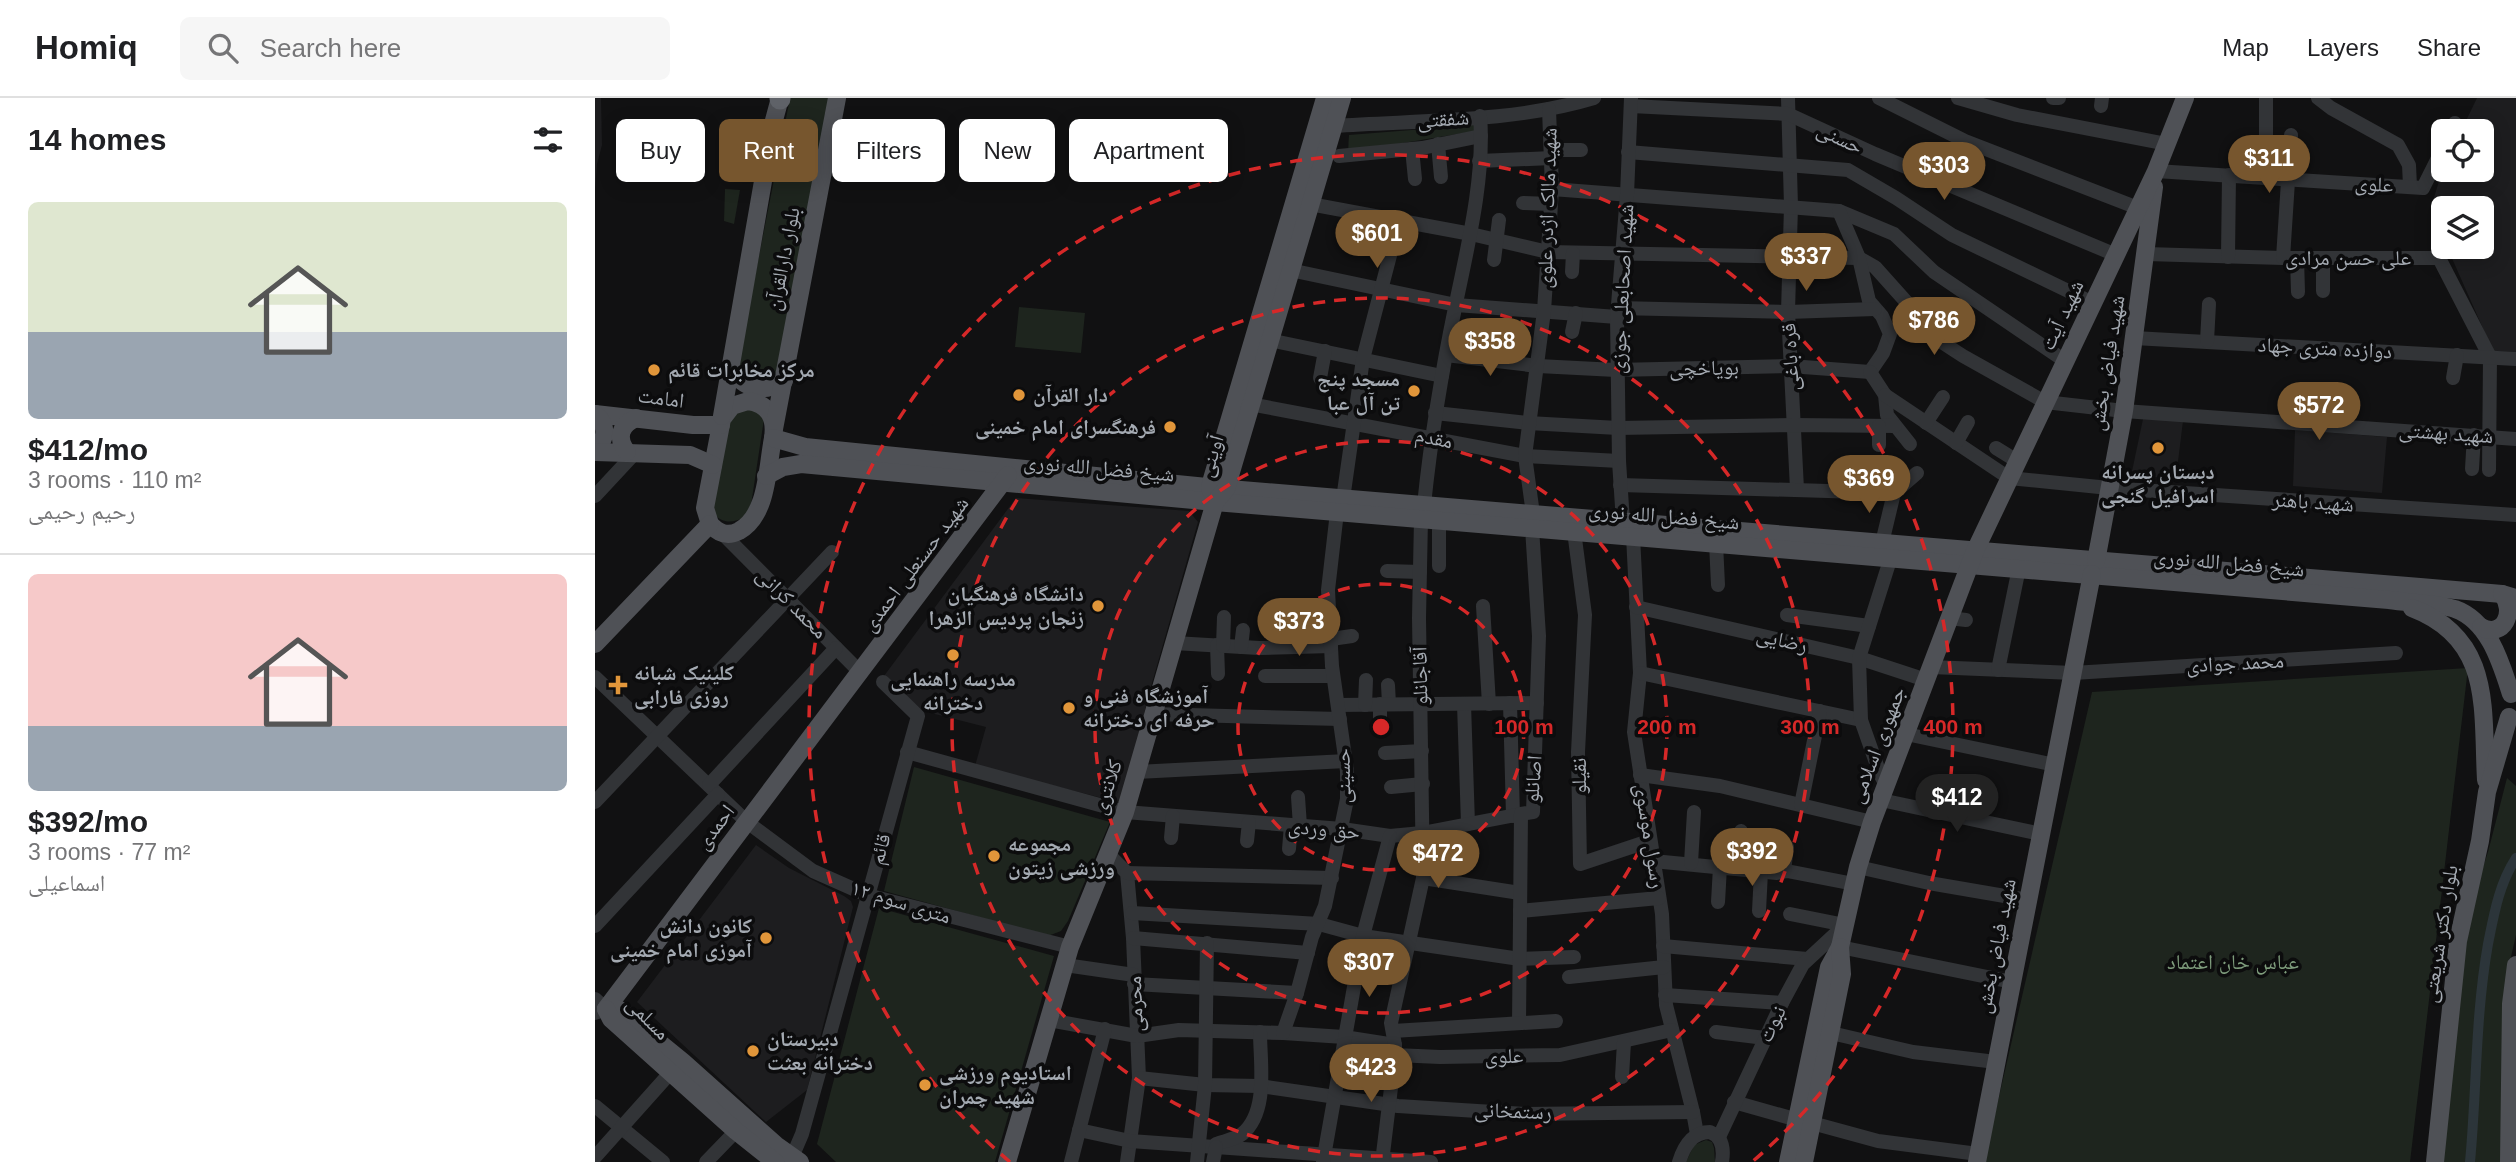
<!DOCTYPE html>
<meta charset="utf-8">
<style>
body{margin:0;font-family:Helvetica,"Noto Naskh Arabic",sans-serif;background:#f6f6f6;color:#202124;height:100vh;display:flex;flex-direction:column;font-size:26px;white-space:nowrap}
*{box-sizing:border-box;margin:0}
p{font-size:23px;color:#757577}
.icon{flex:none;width:38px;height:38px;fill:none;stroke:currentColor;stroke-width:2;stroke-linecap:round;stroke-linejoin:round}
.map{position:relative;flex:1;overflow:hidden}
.panel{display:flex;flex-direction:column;background:#fff;width:595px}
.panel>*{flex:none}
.hud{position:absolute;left:21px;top:21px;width:665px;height:63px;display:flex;gap:14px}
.buttons{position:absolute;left:1836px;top:21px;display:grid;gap:14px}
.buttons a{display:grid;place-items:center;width:63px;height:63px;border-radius:10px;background:#fff;box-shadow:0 4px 18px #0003;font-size:35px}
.price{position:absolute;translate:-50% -60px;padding:0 16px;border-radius:24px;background:#77562e;color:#fff;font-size:23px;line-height:46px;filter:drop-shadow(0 2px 4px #0008)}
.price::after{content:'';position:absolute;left:50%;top:42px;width:21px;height:16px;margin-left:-10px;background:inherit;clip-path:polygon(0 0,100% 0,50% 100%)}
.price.on{background:#222;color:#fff}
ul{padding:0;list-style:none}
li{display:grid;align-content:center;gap:14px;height:371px;padding:0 28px}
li+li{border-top:2px solid #e0e0e0}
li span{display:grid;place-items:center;height:217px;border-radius:10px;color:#555}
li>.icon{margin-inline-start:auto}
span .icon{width:126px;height:126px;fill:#fffc;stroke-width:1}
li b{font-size:30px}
h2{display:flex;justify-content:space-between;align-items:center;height:84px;padding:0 28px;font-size:30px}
.tag{padding:0 24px;border-radius:10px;background:#fff;box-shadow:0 4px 18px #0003;font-size:24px;line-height:63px}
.tag.on{background:#77562e;color:#fff}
header{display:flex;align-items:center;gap:42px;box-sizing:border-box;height:98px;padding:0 35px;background:#fff;border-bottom:2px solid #e0e0e0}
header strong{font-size:33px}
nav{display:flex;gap:38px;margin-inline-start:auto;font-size:24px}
.search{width:490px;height:63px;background:#f6f6f6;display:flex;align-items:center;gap:18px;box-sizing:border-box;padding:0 24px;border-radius:10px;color:#757577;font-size:26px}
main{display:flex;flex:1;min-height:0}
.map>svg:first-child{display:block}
.built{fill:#1d1d1f}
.green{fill:#1e251e}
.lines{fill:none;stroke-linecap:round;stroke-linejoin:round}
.canal{stroke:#2c353a;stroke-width:10}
.minor{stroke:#323437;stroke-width:14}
.major{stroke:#4f5156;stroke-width:18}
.highway{stroke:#5f6268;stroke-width:21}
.ring{fill:none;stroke:#d62828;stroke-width:3.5;stroke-dasharray:12 9}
.poi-dot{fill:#e1963a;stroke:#0c0c0d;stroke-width:2.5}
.labels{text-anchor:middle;stroke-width:7;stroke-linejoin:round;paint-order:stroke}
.street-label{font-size:21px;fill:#a4aab2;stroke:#0c0c0d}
.poi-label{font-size:21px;font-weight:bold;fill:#a4aab2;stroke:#0c0c0d;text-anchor:start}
.park-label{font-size:21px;fill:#7e9c7c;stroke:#0c0c0d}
.centre{fill:#d62828;stroke:#0c0c0d;stroke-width:3.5}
.ring-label{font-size:21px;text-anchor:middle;font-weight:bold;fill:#d62828;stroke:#0c0c0d;stroke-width:7;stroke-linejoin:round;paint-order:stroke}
</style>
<header>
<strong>Homiq</strong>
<div class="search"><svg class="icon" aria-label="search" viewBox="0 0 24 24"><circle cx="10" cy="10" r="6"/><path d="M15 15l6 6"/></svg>Search here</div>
<nav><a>Map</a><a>Layers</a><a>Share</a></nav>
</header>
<main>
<section class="panel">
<h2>14 homes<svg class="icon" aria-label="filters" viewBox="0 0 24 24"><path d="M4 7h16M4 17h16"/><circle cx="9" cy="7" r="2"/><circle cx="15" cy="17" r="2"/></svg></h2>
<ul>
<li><span style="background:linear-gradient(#dfe7d0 60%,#9aa5b1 0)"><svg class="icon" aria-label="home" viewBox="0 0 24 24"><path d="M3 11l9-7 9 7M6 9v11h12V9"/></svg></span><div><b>$412/mo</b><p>3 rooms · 110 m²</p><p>رحیم رحیمی</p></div></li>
<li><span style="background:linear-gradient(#f6c9c9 70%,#9aa5b1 0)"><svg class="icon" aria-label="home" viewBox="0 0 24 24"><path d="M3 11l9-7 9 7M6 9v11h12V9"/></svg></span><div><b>$392/mo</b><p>3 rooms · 77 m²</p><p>اسماعیلی</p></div></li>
</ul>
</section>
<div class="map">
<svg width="1921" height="1064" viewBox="0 0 1921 1064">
<rect width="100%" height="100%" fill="#111112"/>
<!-- built -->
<g class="built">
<polygon points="0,0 6,0 7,47 2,66 0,92"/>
<polygon points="1882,0 1921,0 1921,254 1898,253 1852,149 1886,149 1886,110 1848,110 1848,138 1837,106 1848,70 1886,72 1886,33 1866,33"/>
<polygon points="1548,321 1588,323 1581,380 1536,378"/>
<polygon points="1700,332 1792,339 1787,395 1698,388"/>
<polygon points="421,400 594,413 603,424 555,592 527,705 380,668 391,629 328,613 289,578"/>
<polygon points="161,747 194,770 249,798 256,803 258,809 212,992 171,1024 42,904"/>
</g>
<!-- green -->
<g class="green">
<polygon points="195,0 235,0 184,280 157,285 142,270"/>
<polygon points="879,27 881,33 753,54 754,37"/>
<polygon points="130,91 145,92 139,126 129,123"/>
<polygon points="424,209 490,215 486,255 420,249"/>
<path d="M155 310 164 314 169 321 156 407 150 419C138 425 128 426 119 416L118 407 135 321 139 316Z"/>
<polygon points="1873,570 1815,1064 1389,1064 1497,594"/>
<polygon points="319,669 515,724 473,823 466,833 453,838 289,793"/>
<polygon points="1912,680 1921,688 1921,837 1913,872 1908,1064 1846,1064 1870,841 1878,799 1893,754"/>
<polygon points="284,810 459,858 400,1064 241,1064 222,1046"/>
<polygon points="1111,1042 1117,1044 1119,1050 1120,1064 1091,1064 1099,1047"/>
</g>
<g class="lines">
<!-- canal -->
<path class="canal" d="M1875 1064C1882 990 1880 920 1893 846 1899 816 1904 786 1921 760"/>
<!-- minor -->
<g class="minor">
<polyline points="1193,0 1196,108 1193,214 1202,391"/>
<polyline points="1284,0 1370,43 1543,110"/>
<polyline points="1363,0 1422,17 1572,46"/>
<polyline points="1458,0 1464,0"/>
<polyline points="1723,0 1736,10 1803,47 1814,67 1815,88"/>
<polyline points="1036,8 1193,16 1280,56 1521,157"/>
<polyline points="1506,8 1507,0"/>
<path d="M739 28C824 22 916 25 999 0"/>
<polyline points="1856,33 1860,25"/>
<polyline points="843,46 846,79"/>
<polyline points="817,51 820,81"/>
<polyline points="957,52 986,52"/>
<polyline points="1033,54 1253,72 1301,100 1357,137 1498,205"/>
<polyline points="744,58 827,50 886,38"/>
<polyline points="884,63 957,60"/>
<polyline points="1561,73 1828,90 1848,50"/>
<polyline points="1671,79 1671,0"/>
<polyline points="957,91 1244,113 1299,136 1339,174 1470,263"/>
<polyline points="928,105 956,106"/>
<polyline points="715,106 876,136 953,154 1264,160 1280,169 1348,245 1368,258 1450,304 1529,313 1921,341"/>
<polyline points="1244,113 1264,160 1274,203 1287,218 1295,236 1288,255 1275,274"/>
<polyline points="1551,156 1688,160 1844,160 1895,259 1894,372"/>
<polyline points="1633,159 1634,77"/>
<polyline points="1688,160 1696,37"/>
<polyline points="1702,160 1703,194"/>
<polyline points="1728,160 1728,193"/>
<polyline points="899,162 904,122"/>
<polyline points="695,172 861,207 1022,219"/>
<polyline points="977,174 978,155"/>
<polyline points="1023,210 1193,214 1280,211"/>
<polyline points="977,234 981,215"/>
<polyline points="1539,240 1921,261"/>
<polyline points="674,242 847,278"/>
<polyline points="1612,243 1614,206"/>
<polyline points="851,257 943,268 1021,272 1195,268 1275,274"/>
<polyline points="1275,274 1290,297 1292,317 1315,346"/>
<polyline points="725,280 730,253"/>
<polyline points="1858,280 1862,257"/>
<polyline points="1290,297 1414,380 1514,390 1921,417"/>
<polyline points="655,306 930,358 1024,363"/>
<polyline points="840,315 933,325 1023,330 1199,327 1300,328"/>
<polyline points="1331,325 1348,299"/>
<polyline points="1361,345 1373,324"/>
<polyline points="1284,347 1284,328"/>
<polyline points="1401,350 1422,363"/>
<polyline points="1877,371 1879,337"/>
<polyline points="1025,387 1299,395"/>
<polyline points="1282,396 1282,379"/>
<polyline points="0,398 40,355"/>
<polyline points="748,401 768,261 804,123"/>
<path d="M829 407C836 339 847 272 861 205 873 147 890 78 885 18"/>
<polyline points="938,416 930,358 949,213 957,91 954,11"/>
<polyline points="1028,424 1024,363 1022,219 1032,97 1036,0"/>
<polyline points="979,433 990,517 983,654 985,766 1054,743"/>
<polyline points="128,436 266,575"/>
<polyline points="1038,438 1045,575 1039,634 1067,816 1071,907 1098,1014 1102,1036"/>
<polyline points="1121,445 1123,487"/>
<polyline points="1287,445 1299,395 1322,375"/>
<polyline points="844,468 844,422"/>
<polyline points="792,473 825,474"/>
<polyline points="888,508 894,606"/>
<polyline points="1041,509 1264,560 1331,582"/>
<polyline points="1192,517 1274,528"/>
<polyline points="1354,520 1371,522"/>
<polyline points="736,541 757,538"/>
<polyline points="579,545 664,550 736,548"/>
<polyline points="622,547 623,576"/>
<polyline points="628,548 629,519"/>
<polyline points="646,549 648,532"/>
<polyline points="1336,569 1478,575 1801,555"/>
<polyline points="1403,572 1424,470"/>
<polyline points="1045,575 1266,622"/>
<polyline points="670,578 738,578"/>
<polyline points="0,579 152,724 218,773 272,797 475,849"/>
<polyline points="793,587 794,606"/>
<polyline points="915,605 918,718"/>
<polyline points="785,606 785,624"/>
<polyline points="869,606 873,726"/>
<polyline points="743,607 942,605"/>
<polyline points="770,607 771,582"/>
<polyline points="558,616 745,621"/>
<polyline points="1311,636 1460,667"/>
<polyline points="312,654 530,714 747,731 795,738 827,735 926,716"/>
<polyline points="790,655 827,653"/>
<polyline points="542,674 751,663"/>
<polyline points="1045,677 1125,688 1277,724"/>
<polyline points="114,687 241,550"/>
<polyline points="1291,687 1285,676 1266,622 1264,560 1296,459"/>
<polyline points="796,689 828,686"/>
<polyline points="703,699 705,728"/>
<polyline points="1286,702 1446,736"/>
<polyline points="0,704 237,454"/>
<polyline points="1206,707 1225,613"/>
<polyline points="576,740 578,718"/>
<polyline points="652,743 654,724"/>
<polyline points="694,751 696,727"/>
<polyline points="513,756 532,775 538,840 544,980 532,1064"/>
<polyline points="1058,763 1182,775 1192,773 1259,786"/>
<polyline points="1096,765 1099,714"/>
<polyline points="1263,769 1334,785 1433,802"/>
<polyline points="1143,771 1146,733"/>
<polyline points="1189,773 1192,749"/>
<polyline points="532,775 737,780"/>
<polyline points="828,780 925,795"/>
<polyline points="1123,804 1125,769"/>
<polyline points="925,813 1064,800"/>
<polyline points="1164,813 1166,774"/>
<polyline points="537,815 724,826 768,838 925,861 979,859"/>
<polyline points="1195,816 1250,827"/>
<polyline points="0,828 123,696"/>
<polyline points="538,840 713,855"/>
<polyline points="1068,848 1212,861"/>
<polyline points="1245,849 1417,884"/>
<polyline points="470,867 539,877"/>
<polyline points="974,879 1069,869"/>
<polyline points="539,886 702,895"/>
<polyline points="1070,897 1187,905"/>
<polyline points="0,901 11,911 0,915"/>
<polyline points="454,922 542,938 584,932 688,935 749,939 800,947 800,957 845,959 965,957 1077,932"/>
<polyline points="924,925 926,716 938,714 944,538 937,430"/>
<polyline points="798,933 961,923"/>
<polyline points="1121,934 1170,940"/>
<polyline points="688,935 702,895 717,839 730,808 752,701 752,673 737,568 733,492 742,414"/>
<polyline points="1236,935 1318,954 1401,964"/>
<polyline points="800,947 796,925 828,780 824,520 826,421"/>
<polyline points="1027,979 1029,944"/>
<polyline points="544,980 610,987 665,988 803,1008 930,1016 1098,1014"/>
<polyline points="1139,1004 1203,1022"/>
<polyline points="0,1008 68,1064"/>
<polyline points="1217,1025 1283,1043 1383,1056"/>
<polyline points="484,1032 535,1043 836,1064"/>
<polyline points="1124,1039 1187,905 1208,866 1250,827"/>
<path d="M621 1046C629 1043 641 1041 647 1036 674 1014 665 965 665 934"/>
<polyline points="0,1059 76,974"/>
<polyline points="111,1064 141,1033"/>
<polyline points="195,1064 207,1036 323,618 288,584"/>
<polyline points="476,1064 510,931"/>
<polyline points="602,1064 610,987 612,845"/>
<polyline points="618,1064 621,1049"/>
<polyline points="728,1064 768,838 795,738"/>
<polyline points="787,1064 800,957"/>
<path d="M1084 1064C1089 1048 1097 1034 1115 1034 1128 1039 1129 1052 1127 1064"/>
</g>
<!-- major -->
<g class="major">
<path d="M136 270C148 291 168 296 189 283"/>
<path d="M153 303C174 306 181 320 178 340 172 370 173 417 144 433 132 439 123 435 115 426L110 410 127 321 137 308Z"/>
<polyline points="0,316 98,327 126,327"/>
<path d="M0 316C12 327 13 340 0 351"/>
<polyline points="127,318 178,26 185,0"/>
<polyline points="179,331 242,0"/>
<polyline points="178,340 210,349 622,390 1825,489 1907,496 1921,500"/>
<polyline points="0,354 95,357 118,367"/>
<path d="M32 354C21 340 25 327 41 320"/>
<path d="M171 378 188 369 206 366 620 404 1794 502C1815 505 1840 505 1860 511 1894 523 1906 565 1916 596"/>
<polyline points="619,400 615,390 617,381 730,0"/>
<polyline points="1501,463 1529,313 1559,89"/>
<path d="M1817 510C1898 541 1887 610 1891 682"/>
<path d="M1886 529C1909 541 1921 513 1907 496"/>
<polyline points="0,546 115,426"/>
<polyline points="11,911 413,377"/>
<polyline points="11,911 23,911 88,964 181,1047 205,1064"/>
<polyline points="11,911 16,921 141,1033 180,1064"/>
<polyline points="412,1064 475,849 530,714 620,404 631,391 747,0"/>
<polyline points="1193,1064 1234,869 1245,849 1263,769 1277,724 1380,453 1561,73 1590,0"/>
<polyline points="1209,1064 1247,876 1245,849"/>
<polyline points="1382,1064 1497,476"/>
<polyline points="1840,1064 1863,843 1885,743 1892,694 1914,619"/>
<polyline points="1914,1064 1916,906 1921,867"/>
</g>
<!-- highway -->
<polyline class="highway" points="185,0 185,1"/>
</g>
<!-- distance rings -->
<g class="ring">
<circle cx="786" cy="629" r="143"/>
<circle cx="786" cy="629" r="286"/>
<circle cx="786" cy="629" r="429"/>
<path d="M415 1064A572 572 0 1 1 1157 1064"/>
</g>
<!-- markers -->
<g class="poi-dot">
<circle cx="59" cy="272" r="7"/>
<circle cx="819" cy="293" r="7"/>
<circle cx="424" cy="297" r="7"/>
<circle cx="575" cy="329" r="7"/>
<circle cx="1563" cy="350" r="7"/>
<circle cx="503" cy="508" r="7"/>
<circle cx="358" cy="557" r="7"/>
<path d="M19.5 576.5h7v7h7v7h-7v7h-7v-7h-7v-7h7z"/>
<circle cx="474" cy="610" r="7"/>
<circle cx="399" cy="758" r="7"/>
<circle cx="171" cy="840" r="7"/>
<circle cx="158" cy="953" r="7"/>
<circle cx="330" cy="987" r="7"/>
</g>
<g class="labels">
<!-- street labels -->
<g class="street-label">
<text transform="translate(848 21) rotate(-4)" y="7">شفقتی</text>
<text transform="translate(1245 40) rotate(25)" y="7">حسنی</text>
<text transform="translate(1779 86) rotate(4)" y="7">علوی</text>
<text transform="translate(952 110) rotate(-88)" y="7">شهید مالک اژدر علوی</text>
<text x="1753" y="167">علی حسن مرادی</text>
<text transform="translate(188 161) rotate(-79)" y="7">بلوار دارالقرآن</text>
<text transform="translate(1027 191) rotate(-87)" y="7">شهید اصحابعلی جوزی</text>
<text transform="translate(1467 217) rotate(-65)" y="7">شهید آیت</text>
<text transform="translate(1730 250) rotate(3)" y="7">دوازده متری جهاد</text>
<text transform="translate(1195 259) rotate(-93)" y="7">قره باغی</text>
<text transform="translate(1512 265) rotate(-81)" y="7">شهید فیاض بخش</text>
<text transform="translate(1109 270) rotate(-1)" y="7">بویاخچی</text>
<text transform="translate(66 300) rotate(7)" y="7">امامت</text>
<text transform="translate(1851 335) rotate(4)" y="7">شهید بهشتی</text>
<text transform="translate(839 340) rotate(11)" y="7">مقدم</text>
<text transform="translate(616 358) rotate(-73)" y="7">آوینی</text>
<text transform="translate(504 370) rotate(5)" y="7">شیخ فضل الله نوری</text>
<text transform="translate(1718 404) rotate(4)" y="7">شهید باهنر</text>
<text transform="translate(1069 418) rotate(5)" y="7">شیخ فضل الله نوری</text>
<text transform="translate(1634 465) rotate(5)" y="7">شیخ فضل الله نوری</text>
<text transform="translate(320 466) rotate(-53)" y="7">شهید حسنعلی احمدی</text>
<text transform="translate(197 505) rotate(45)" y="7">محمد کرانی</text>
<text transform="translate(1187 542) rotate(13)" y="7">رضایی</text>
<text transform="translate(1640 565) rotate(-3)" y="7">محمد جوادی</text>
<text transform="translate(825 578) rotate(-91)" y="7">آقاجانلو</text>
<text transform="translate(1282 647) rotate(-69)" y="7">جمهوری اسلامی</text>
<text transform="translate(748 678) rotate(-91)" y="7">حسینی</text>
<text transform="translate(984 678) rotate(-90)" y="7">نقیلو</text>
<text transform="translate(938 681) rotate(-86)" y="7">اصانلو</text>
<text transform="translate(512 689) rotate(-72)" y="7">کلانتری</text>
<text transform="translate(120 729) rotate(-53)" y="7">احمدی</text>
<text transform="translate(729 731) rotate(5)" y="7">حق وردی</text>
<text transform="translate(1055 738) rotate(81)" y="7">رسول موسوی</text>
<text transform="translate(285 751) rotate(-74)" y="7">قائم</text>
<text transform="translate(306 804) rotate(17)" y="7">۱۲ متری سوم</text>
<text transform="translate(1845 836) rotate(-81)" y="7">بلوار دکتر شریعتی</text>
<text transform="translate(1401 848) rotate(-79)" y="7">شهید فیاض بخش</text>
<text transform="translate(540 906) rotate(-92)" y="7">محرمی</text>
<text transform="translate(53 920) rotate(45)" y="7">مسلمی</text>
<text transform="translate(1177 926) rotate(-64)" y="7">نبوت</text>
<text transform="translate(909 958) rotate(-1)" y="7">علوی</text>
<text transform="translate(918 1013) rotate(2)" y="7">رستمخانی</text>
</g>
<!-- poi labels -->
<g class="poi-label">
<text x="73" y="279">مرکز مخابرات قائم</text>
<text x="805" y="288" text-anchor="end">مسجد پنج<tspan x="805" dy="24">تن آل عبا</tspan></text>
<text x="438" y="304">دار القرآن</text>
<text x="561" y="336" text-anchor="end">فرهنگسرای امام خمینی</text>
<text x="1563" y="381" text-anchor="middle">دبستان پسرانه<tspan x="1563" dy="24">اسرافیل گنجی</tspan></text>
<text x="489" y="503" text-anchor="end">دانشگاه فرهنگیان<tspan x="489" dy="24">زنجان پردیس الزهرا</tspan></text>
<text x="39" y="582">کلینیک شبانه<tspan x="39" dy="24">روزی فارابی</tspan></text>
<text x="358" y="588" text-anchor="middle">مدرسه راهنمایی<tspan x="358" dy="24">دخترانه</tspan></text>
<text x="488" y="605">آموزشگاه فنی و<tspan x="488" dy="24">حرفه ای دخترانه</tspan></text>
<text x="413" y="753">مجموعه<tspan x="413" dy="24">ورزشی زیتون</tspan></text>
<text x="157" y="835" text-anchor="end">کانون دانش<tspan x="157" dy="24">آموزی امام خمینی</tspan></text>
<text x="172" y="948">دبیرستان<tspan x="172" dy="24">دخترانه بعثت</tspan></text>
<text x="344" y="982">استادیوم ورزشی<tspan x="344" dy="24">شهید چمران</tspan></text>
</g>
<!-- park labels -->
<g class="park-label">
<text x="1638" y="871">عباس خان اعتماد</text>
</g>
</g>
<circle cx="786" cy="629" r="10" class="centre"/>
<g class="ring-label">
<text x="929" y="636">100 m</text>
<text x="1072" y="636">200 m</text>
<text x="1215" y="636">300 m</text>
<text x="1358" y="636">400 m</text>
</g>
</svg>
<div class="buttons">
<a><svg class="icon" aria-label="locate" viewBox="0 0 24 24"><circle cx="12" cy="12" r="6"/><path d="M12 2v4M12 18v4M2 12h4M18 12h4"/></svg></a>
<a><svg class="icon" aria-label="layers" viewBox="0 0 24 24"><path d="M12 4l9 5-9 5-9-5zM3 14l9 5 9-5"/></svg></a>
</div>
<b class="price" style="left:1674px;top:97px">$311</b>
<b class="price" style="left:1349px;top:104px">$303</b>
<b class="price" style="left:782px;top:172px">$601</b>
<b class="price" style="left:1211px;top:195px">$337</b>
<b class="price" style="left:1339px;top:259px">$786</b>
<b class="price" style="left:895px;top:280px">$358</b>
<b class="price" style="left:1724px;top:344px">$572</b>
<b class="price" style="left:1274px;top:417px">$369</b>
<b class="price" style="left:704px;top:560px">$373</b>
<b class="price on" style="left:1362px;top:736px">$412</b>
<b class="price" style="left:1157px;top:790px">$392</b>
<b class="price" style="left:843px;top:792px">$472</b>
<b class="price" style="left:774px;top:901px">$307</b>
<b class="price" style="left:776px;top:1006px">$423</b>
<div class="hud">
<a class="tag">Buy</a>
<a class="tag on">Rent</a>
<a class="tag">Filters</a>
<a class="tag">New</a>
<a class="tag">Apartment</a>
</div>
</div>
</main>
